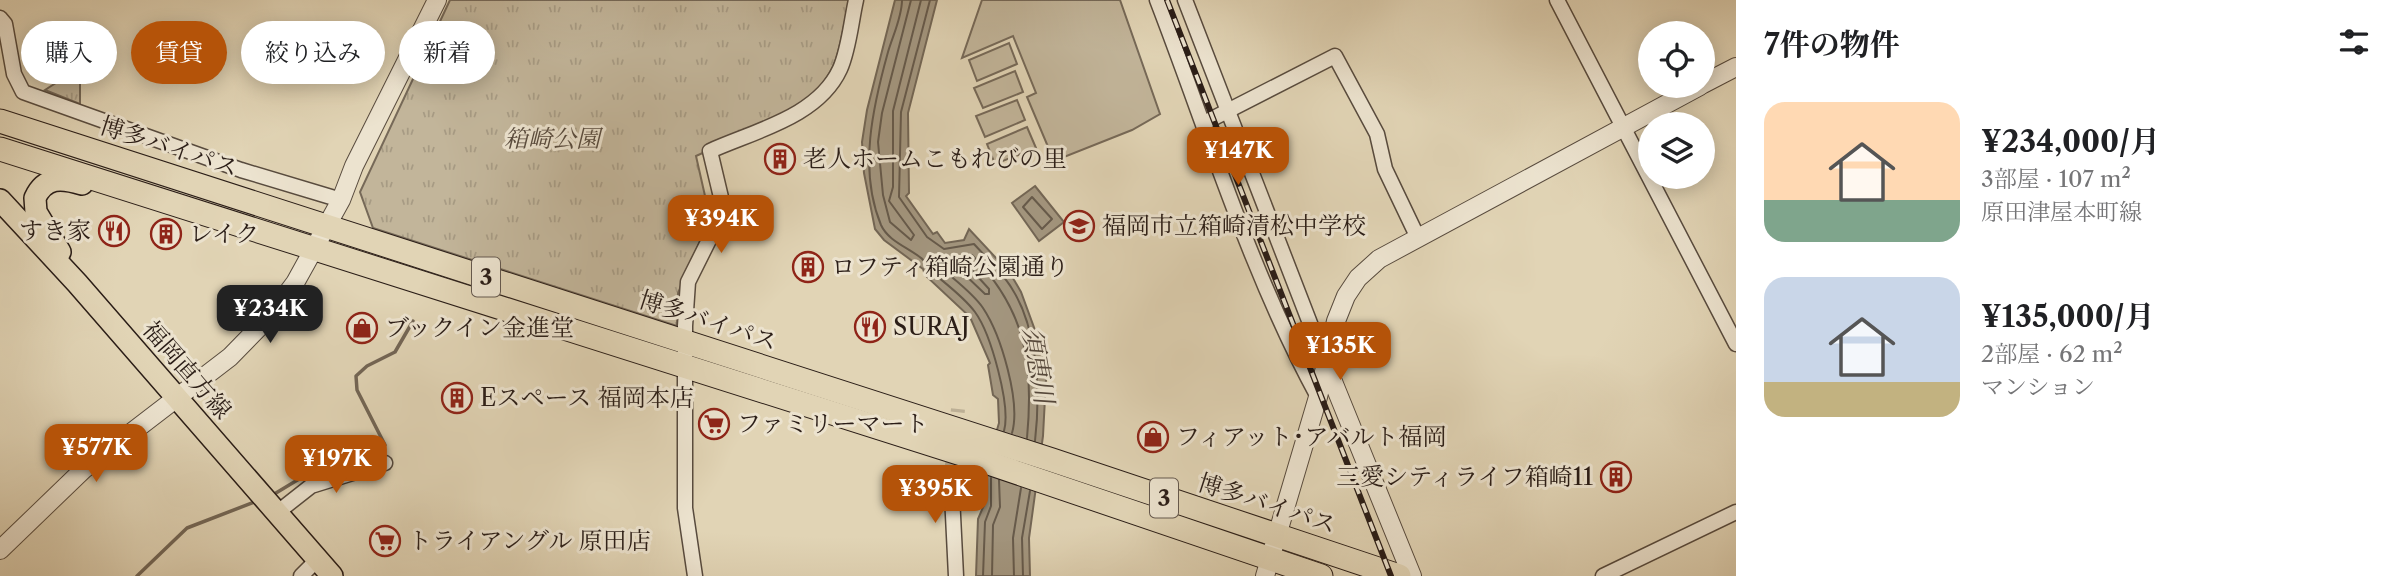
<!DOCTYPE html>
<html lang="ja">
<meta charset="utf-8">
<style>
body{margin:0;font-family:"Libre Caslon Text","Noto Serif JP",serif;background:#f6f6f6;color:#202124;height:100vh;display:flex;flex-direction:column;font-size:26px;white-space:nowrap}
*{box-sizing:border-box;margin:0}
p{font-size:23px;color:#757577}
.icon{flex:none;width:38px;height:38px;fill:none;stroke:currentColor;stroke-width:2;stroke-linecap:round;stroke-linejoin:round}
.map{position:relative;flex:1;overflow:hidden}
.details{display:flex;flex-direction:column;background:#fff;width:665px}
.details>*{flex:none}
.guide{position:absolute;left:21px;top:21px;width:665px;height:63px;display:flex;gap:14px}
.buttons{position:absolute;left:1638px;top:21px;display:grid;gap:14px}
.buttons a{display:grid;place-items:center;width:77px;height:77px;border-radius:50%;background:#fff;box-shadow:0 4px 18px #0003;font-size:35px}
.price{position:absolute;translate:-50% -60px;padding:0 16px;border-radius:14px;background:#b45309;color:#fff;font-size:23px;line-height:46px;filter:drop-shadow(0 2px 4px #0008)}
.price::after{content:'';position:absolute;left:50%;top:42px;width:21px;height:16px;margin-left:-10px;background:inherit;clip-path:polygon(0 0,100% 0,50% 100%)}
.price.selected{background:#222;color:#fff}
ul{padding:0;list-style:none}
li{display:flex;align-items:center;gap:21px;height:175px;padding:0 28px}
li span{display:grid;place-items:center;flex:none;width:196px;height:140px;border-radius:21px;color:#555}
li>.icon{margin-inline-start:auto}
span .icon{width:84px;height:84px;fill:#fffc;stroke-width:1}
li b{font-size:30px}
h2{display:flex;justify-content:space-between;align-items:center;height:84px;padding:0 28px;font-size:30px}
.pill{padding:0 24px;border-radius:32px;background:#fff;box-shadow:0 4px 18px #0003;font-size:24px;line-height:63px}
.pill.selected{background:#b45309;color:#fff}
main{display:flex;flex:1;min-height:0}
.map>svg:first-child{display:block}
.green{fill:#c2b59a;stroke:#766958;stroke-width:2}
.park{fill:url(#park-tufts);stroke:#766958;stroke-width:2}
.water{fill:#a3967f;stroke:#736655;stroke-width:2}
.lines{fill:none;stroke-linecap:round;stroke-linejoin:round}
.shore{stroke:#665a4b;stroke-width:2}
.stream{stroke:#736655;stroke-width:3.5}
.minor-tunnel{stroke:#bcaf95;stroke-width:14;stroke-dasharray:14 7;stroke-linecap:butt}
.minor-casing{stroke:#584b3e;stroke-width:17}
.tertiary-casing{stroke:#584b3e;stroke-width:20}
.primary-casing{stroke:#2a1d17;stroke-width:24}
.trunk-casing{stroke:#2a1d17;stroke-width:25}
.minor{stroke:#ece3cf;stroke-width:14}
.tertiary{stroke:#ece3cf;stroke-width:18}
.primary{stroke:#e1d4b5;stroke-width:21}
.trunk{stroke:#e1d4b5;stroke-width:23}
.rail-casing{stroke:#2a1d17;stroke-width:6}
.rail{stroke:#ece3cf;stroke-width:3.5;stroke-dasharray:10;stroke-linecap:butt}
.labels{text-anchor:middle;stroke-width:6;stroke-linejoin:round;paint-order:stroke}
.shield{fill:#ece3cf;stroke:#64584e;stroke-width:2}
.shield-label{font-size:23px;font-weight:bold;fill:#2a1d17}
.park-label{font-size:24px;font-style:italic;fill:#584b3e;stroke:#ece3cf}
.street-label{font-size:24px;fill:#2a1d17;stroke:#ece3cf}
.poi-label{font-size:24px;fill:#2a1d17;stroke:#ece3cf;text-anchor:start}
.water-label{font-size:26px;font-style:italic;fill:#54473b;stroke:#ece3cf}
</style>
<main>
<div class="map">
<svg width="1736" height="576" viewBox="0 0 1736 576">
<defs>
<pattern id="park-tufts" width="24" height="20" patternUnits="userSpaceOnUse" patternTransform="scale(1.75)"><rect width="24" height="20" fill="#c2b59a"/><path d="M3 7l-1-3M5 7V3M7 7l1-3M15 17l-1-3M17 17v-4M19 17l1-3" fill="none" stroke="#a79b84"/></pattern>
</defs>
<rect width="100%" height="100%" fill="#e1d4b5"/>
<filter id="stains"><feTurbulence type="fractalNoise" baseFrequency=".00286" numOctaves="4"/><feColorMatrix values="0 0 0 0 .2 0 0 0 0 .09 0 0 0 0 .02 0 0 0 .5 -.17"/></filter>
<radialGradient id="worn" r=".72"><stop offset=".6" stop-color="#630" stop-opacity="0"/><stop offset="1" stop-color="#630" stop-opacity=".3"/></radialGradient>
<!-- green -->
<g class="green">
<polygon points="982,0 1120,0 1160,114 1132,130 1054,161 1027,97 1036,93 1013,36 962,58"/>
<polygon points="1009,43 1017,64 977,81 969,60"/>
<polygon points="1015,71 1023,92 983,108 974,88"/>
<polygon points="1017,100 1025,120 985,137 976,116"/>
<polygon points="1027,127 1036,148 995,164 987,144"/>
</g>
<!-- park -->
<g class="park">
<path d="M450 0H849C845 19 842 40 836 59 816 115 745 133 696 156L710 218 678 293 677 326 373 228 360 192Z"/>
<polygon points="73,72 80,75 80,104 45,90"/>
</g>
<!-- water -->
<g class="water">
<polygon points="895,0 937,0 908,113 909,193 906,196 933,234 937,232 945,243 964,240 969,229 1010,273 1021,292 1043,352 1046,379 1043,436 1029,538 1030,576 976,576 978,519 984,505 982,481 999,423 998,399 993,395 988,365 990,363 970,317 925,275 923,269 884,240 875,229 864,173 862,142 867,110"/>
<polygon points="1035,186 1064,222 1039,241 1012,203"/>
</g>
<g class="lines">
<!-- shore -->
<g class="shore">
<path d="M902 0C902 17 893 35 888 52 873 106 858 170 881 225 891 247 923 250 932 272 946 284 964 297 975 312 991 334 1011 406 1004 431"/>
<polyline points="911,0 882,113 878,142 883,195 890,222 911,240 914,235 889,201 893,187 893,111 921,0"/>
<path d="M930 0 901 112 899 197 927 237 944 249 974 244C984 255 994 265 1003 276 1038 318 1041 389 1035 441"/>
<polygon points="1032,197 1052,219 1042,229 1023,207"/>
<polygon points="962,267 969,267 989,289 989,294 985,294 962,272"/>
<path d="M1012 433C1021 402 1001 335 983 308 972 292 953 279 939 266V258L972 255C1026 310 1034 364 1027 438"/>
<polyline points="983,576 985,522 991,506 991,478"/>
<polyline points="992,576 993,525 1000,507 999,480"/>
<polyline points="1014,576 1013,538 1021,488"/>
<polyline points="1023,576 1022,538 1030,491"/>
</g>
<!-- stream -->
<g class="stream">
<polyline points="271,496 309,473 371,457 385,445 357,390 356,376 367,366 395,352 413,321"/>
<polyline points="137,576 187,528 257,501"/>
</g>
<!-- minor-tunnel -->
<polyline class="minor-tunnel" points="951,475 958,409"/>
<!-- minor casing -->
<g class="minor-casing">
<g id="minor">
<path d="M1157 0C1208 132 1250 272 1318 397"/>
<polyline points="1185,0 1325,362"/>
<polyline points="1557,0 1736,344"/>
<polyline points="0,18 5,24 14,74 23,92 241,170 341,200"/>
<polyline points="1204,123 1335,56 1377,134 1385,169 1418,238"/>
<polyline points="951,475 956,576"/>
<polyline points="278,512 311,486 385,463"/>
<polyline points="301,576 316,561"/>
<path d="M695 576 685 508V326L688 282 724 210 710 151C754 131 818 117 840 69 849 49 851 22 856 0"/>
<polyline points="1603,576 1736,512"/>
</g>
</g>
<!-- tertiary casing -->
<g class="tertiary-casing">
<g id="tertiary">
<polyline points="1703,84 1736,67"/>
<polyline points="1325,362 1412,576"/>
<polyline points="0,550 84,469 230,357 271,315 295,283 341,200 354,166 437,0"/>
<polyline points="1265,576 1318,397 1336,321 1346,296 1358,278 1379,259 1700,86"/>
</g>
</g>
<!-- primary casing -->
<g class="primary-casing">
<g id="primary">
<polyline points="0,200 77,283 332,576"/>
<path d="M60 252 36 212 35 198C45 176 62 178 82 184"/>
</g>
</g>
<!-- trunk casing -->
<g class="trunk-casing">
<g id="trunk">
<polyline points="0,121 1052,460 1399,576"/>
<polyline points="0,149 971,457 1321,576"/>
</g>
</g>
<!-- minor -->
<use href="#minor" class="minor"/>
<!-- tertiary -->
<use href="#tertiary" class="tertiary"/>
<!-- primary -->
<use href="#primary" class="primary"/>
<!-- trunk -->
<use href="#trunk" class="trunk"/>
<!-- rail casing -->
<g class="rail-casing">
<polyline id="rail" points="1167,0 1391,576"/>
</g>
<!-- rail -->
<use href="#rail" class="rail"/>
</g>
<!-- icons -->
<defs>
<g id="building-ring" transform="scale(1.575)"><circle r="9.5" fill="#ece3cf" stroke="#8f2418" stroke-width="1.5"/><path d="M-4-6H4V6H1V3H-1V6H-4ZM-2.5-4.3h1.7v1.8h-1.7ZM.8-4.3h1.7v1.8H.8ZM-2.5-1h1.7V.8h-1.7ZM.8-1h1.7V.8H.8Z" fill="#8f2418"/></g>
<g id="school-ring" transform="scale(1.575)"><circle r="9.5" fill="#ece3cf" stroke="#8f2418" stroke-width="1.5"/><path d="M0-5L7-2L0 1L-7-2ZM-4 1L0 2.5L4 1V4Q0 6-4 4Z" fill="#8f2418"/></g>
<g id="restaurant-ring" transform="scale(1.575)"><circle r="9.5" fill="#ece3cf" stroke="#8f2418" stroke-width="1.5"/><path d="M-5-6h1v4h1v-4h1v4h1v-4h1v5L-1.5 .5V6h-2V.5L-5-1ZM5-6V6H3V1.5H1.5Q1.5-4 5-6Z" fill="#8f2418"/></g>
<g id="shop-ring" transform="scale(1.575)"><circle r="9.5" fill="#ece3cf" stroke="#8f2418" stroke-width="1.5"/><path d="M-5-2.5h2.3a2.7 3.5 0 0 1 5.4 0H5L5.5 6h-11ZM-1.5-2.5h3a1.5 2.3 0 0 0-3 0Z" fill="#8f2418"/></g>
<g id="supermarket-ring" transform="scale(1.575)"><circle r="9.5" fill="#ece3cf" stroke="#8f2418" stroke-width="1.5"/><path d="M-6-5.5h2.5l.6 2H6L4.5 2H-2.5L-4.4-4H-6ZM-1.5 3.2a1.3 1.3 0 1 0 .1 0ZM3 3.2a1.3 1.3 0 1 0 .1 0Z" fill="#8f2418"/></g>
</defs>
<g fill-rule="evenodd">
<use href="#building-ring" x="780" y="159"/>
<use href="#school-ring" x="1079" y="226"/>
<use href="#restaurant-ring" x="114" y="231"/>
<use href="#building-ring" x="166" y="234"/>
<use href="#building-ring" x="808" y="267"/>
<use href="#restaurant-ring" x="870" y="327"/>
<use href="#shop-ring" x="362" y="328"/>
<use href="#building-ring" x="457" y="398"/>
<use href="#supermarket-ring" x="714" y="424"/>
<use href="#shop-ring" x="1153" y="437"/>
<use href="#building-ring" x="1616" y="477"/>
<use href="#supermarket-ring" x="385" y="541"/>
</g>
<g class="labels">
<!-- shield labels -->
<g class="shield">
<rect x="472" y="257.5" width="28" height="39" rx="5"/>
<rect x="1150" y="478.5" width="28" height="39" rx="5"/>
</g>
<g class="shield-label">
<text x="486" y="285">3</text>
<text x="1164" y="506">3</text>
</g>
<!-- park labels -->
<g class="park-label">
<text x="552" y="147">箱崎公園</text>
</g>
<!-- street labels -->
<g class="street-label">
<text transform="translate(169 147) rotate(18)" y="8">博多バイパス</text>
<text transform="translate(708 321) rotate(18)" y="8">博多バイパス</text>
<text transform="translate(187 370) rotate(49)" y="8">福岡直方線</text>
<text transform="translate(1267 504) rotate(18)" y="8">博多バイパス</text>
</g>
<!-- poi labels -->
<g class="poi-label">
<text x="803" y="167">老人ホームこもれびの里</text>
<text x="1102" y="234">福岡市立箱崎清松中学校</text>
<text x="91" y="239" text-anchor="end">すき家</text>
<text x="189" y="242">レイク</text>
<text x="831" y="275">ロフティ箱崎公園通り</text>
<text x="893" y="335">SURAJ</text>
<text x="385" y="336">ブックイン金進堂</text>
<text x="480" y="406">Eスペース 福岡本店</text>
<text x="737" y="432">ファミリーマート</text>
<text x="1176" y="445">フィアット･アバルト福岡</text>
<text x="1593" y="485" text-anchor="end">三愛シティライフ箱崎11</text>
<text x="408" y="549">トライアングル 原田店</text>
</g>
<!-- water labels -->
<g class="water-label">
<text transform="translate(1038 365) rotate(80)" y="9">須恵川</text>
</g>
</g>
<rect width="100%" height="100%" filter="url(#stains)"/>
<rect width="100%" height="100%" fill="url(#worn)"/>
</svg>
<div class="buttons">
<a><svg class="icon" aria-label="locate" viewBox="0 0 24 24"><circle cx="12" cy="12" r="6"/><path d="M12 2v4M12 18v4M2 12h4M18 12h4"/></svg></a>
<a><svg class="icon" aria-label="layers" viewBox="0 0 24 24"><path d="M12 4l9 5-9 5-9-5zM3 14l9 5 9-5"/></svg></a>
</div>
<b class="price" style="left:1238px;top:187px">¥147K</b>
<b class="price" style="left:721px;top:255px">¥394K</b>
<b class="price selected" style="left:270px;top:345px">¥234K</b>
<b class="price" style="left:1340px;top:382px">¥135K</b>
<b class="price" style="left:96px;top:484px">¥577K</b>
<b class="price" style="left:336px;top:495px">¥197K</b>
<b class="price" style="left:935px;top:525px">¥395K</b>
<div class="guide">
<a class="pill">購入</a>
<a class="pill selected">賃貸</a>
<a class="pill">絞り込み</a>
<a class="pill">新着</a>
</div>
</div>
<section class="details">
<h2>7件の物件<svg class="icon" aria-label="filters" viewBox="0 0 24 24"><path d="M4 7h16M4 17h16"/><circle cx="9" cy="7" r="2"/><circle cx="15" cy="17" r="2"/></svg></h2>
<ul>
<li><span style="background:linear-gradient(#ffd9b3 70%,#7fa58c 0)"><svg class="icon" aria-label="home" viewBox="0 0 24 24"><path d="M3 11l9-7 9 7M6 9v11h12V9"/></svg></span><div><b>¥234,000/月</b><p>3部屋 · 107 m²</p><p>原田津屋本町線</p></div></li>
<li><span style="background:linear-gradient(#c9d6e8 75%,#c2b280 0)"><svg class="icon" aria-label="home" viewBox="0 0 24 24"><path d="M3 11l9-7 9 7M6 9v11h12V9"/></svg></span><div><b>¥135,000/月</b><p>2部屋 · 62 m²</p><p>マンション</p></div></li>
</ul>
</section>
</main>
